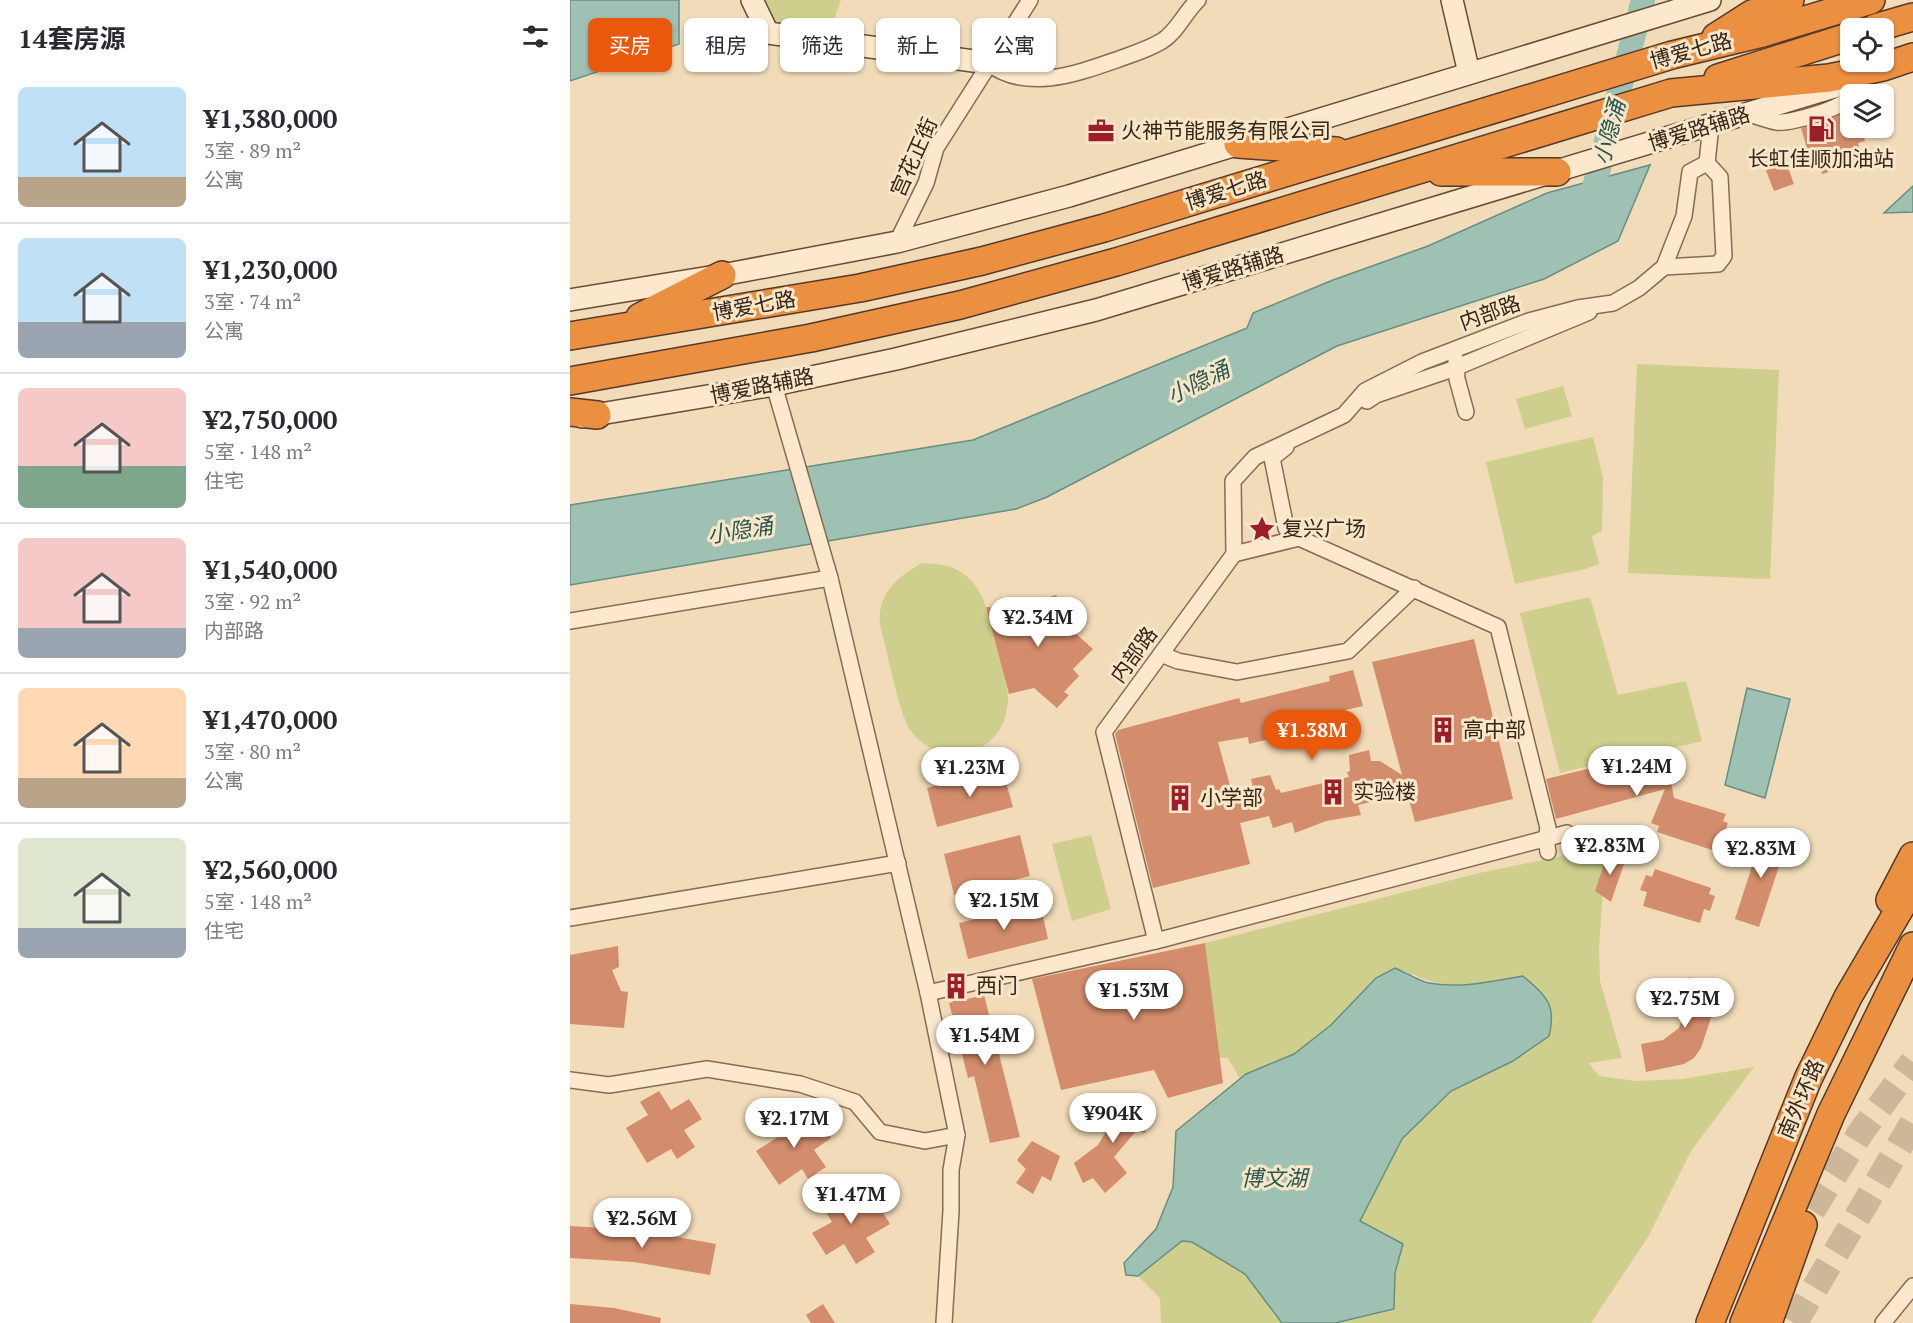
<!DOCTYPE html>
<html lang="zh">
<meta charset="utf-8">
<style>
body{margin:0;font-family:"PT Serif","Noto Sans SC",serif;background:#f2f2f3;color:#2b2b33;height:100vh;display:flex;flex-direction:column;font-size:22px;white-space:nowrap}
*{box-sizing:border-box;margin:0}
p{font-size:20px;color:#7c7c81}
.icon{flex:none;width:33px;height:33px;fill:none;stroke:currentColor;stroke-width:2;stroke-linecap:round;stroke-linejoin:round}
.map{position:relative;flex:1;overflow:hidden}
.side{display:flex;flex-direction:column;background:#fff;width:570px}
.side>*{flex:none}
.top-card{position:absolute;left:18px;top:18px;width:570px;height:54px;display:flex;gap:12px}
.fabs{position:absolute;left:1270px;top:18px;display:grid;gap:12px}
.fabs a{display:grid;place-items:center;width:54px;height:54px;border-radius:9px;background:#fff;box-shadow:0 2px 4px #0004;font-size:30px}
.price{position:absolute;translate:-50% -51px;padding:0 14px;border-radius:21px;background:#fff;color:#222;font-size:20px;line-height:39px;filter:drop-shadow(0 2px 3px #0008)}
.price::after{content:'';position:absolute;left:50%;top:36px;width:18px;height:14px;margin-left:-9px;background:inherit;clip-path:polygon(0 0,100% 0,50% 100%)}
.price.selected{background:#ea580c;color:#fff}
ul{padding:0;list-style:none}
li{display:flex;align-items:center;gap:18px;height:150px;padding:0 18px}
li+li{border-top:2px solid #e1e1e2}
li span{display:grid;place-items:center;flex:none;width:168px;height:120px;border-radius:9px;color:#555}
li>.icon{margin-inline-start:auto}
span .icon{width:72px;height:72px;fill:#fffc;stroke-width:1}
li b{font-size:26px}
h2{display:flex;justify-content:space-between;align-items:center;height:72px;padding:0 18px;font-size:26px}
.pill{padding:0 21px;border-radius:9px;background:#fff;box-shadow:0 2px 4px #0004;font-size:21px;line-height:54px}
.pill.selected{background:#ea580c;color:#fff}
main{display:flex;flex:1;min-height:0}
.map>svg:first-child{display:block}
.green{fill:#cecf8d}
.water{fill:#9ec1b4;stroke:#668f81;stroke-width:1.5}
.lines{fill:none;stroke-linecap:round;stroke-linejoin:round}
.river{stroke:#9ec1b4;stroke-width:24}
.building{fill:#d38d6c}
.highway-tunnel{stroke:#ccb799;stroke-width:27;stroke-dasharray:27 14;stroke-linecap:butt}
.street-casing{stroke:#896a53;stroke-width:18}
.secondary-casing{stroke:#6a4b36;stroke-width:24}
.highway-casing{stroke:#553928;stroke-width:30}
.street{stroke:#fce9cd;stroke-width:15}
.secondary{stroke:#fce9cd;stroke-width:21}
.highway{stroke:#ea9040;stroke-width:27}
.labels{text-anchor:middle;stroke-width:6;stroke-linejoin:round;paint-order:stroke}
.street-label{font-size:21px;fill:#362519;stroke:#f8e6c9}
.poi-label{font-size:21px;fill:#362519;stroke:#f8e6c9;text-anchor:start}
.water-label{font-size:22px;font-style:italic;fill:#275750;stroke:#f8e6c9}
</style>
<main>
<section class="side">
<h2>14套房源<svg class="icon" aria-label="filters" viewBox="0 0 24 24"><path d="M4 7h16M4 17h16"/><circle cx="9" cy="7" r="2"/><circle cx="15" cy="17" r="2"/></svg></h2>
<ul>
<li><span style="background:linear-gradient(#bfe0f5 75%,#b9a48a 0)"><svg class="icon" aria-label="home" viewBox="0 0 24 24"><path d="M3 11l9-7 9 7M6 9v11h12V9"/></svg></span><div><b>¥1,380,000</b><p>3室 · 89 m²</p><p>公寓</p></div></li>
<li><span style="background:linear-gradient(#bfe0f5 70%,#9aa5b1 0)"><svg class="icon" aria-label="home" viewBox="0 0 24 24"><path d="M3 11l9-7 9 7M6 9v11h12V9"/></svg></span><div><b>¥1,230,000</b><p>3室 · 74 m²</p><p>公寓</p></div></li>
<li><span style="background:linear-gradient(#f6c9c9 65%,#7fa58c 0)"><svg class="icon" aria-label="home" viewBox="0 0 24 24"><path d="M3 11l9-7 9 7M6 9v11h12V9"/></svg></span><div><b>¥2,750,000</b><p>5室 · 148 m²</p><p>住宅</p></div></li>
<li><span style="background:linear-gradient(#f6c9c9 75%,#9aa5b1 0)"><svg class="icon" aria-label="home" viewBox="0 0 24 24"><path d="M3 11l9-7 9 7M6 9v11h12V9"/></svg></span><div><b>¥1,540,000</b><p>3室 · 92 m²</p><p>内部路</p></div></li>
<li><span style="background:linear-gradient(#ffd9b3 75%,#b9a48a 0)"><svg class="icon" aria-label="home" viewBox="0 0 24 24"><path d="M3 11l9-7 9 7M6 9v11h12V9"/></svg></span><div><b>¥1,470,000</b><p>3室 · 80 m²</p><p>公寓</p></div></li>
<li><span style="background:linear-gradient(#dfe7d0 75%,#9aa5b1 0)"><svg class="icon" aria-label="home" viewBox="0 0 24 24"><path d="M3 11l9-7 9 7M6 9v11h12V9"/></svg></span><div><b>¥2,560,000</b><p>5室 · 148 m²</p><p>住宅</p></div></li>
</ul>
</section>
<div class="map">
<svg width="1343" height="1323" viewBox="0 0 1343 1323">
<rect width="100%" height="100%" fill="#f1dbb9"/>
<!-- green -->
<g class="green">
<polygon points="191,0 271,0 261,28 202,22"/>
<polygon points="1067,364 1209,370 1200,579 1058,573"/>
<polygon points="993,386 1002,416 955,429 946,399"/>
<polygon points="1023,437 1033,478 1032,531 1022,536 1029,564 1015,569 945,584 916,462"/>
<path d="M352 563C372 564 385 565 401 580 406 586 413 596 415 604 421 620 439 686 438 701 437 708 435 721 431 727 410 766 352 760 336 722 325 695 318 654 310 625 307 594 327 577 352 563Z"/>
<polygon points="1020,597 1048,695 1116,681 1132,741 1103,748 1096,747 990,773 950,613"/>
<polygon points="521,835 541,909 502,921 482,844"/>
<path d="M1036 847 1029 948 1030 981 1052 1058 1019 1063 1029 1076 1066 1081 1113 1079 1184 1067 1121 1151 1078 1237 1021 1323H765L824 1309 825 1273 832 1244 790 1221 832 1139 881 1091 943 1061 953 976C918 982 875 993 843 974L761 1025 724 1054 676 1074 670 1079 658 1058H649L635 943 909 873Z"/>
<polygon points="612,1241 622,1242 675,1274 712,1323 591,1323 590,1298 568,1276"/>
</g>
<!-- water -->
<g class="water">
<polygon points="0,0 109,0 109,44 0,81"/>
<polygon points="1080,165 1048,241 974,279 767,346 477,497 446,509 0,585 0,505 403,440 677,328 683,313 763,280 858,246 977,193"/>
<polygon points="1343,186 1343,212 1314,213"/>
<polygon points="1177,688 1220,699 1195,798 1155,785"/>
<path d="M825 968C834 972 852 982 859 983 890 989 923 981 953 976 976 996 987 1004 979 1036L943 1061 881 1091 832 1139 790 1221 833 1244 825 1273 824 1309 765 1323H712L675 1274 622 1242 612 1241 568 1276 556 1275 554 1263 586 1229 603 1187 606 1131 676 1074 724 1054 761 1025 806 978Z"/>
</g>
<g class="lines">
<!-- river -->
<polyline class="river" points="1018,210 1073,0"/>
</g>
<!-- building -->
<g class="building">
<polygon points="1281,109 1281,128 1291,128 1295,141 1288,143 1293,162 1252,174 1246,154 1239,155 1231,128 1261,119"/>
<polygon points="1211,148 1224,184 1204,191 1190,155"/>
<polygon points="486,595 490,602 495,601 504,632 523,649 503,669 509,676 494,692 499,695 487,708 464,688 439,694 416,607 466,610 463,602"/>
<polygon points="904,639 943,799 845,822 834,781 807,789 809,800 788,805 791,815 756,821 725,833 722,822 703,828 699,816 670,823 680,864 583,888 545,734 548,730 669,698 671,703 760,681 759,676 783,670 793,706 767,712 770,721 679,744 678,737 648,742 664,800 685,795 681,779 700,775 706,790 709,789 711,793 779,777 777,772 780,771 779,755 799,750 801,761 810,761 832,775 802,662"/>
<polygon points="1095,750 1104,798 1156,814 1153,821 1158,823 1153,839 1147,837 1142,850 1087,832 1089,826 1081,823 1095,789 986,819 976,779"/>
<polygon points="432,768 443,807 367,827 357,788"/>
<polygon points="1193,832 1218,839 1189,927 1165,919"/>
<polygon points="450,835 460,876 384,895 374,854"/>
<polygon points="1038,852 1056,858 1041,902 1025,891"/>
<polygon points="1085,869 1141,888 1139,894 1145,896 1140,911 1134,909 1130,923 1073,906 1077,892 1070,890 1076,875 1082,877"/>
<polygon points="470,903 478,939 398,959 389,923"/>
<polygon points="635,943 653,1083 598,1098 584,1070 491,1090 462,979"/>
<polygon points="48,946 49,967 42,970 51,991 58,992 54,1028 0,1024 0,955"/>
<polygon points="1119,977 1151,987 1131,1048 1124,1058 1114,1064 1076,1072 1071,1044 1093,1040 1109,1028 1118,1003 1111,1001"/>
<polygon points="395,994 397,999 414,995 450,1137 420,1143 404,1076 398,1078 379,1003 383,1002 382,998"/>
<polygon points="89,1091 101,1110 119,1099 132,1119 114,1130 125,1147 107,1159 101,1149 77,1163 56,1128 78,1115 70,1102"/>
<polygon points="561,1096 559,1108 580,1110 575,1133 566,1131 544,1157 557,1173 535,1193 523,1178 513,1183 504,1163 528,1145 537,1130 534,1127 539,1114 539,1097"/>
<polygon points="218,1112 230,1131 248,1119 261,1138 244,1150 256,1167 238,1179 232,1169 209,1185 186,1151 208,1137 199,1124"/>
<polygon points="462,1141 490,1156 481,1181 472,1176 463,1194 446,1183 456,1169 447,1160"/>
<polygon points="299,1190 320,1224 296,1238 305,1252 286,1264 274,1244 256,1255 242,1233 262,1222 250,1202 268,1191 276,1204"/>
<polygon points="0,1226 68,1230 146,1244 140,1275 64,1262 0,1258"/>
<polygon points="0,1304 44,1308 91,1318 90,1323 0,1323"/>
<polygon points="253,1304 265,1323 241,1323 236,1315"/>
</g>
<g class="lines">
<!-- highway-tunnel -->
<g class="highway-tunnel">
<polyline points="1220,1245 1291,1132 1343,1062"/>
<polyline points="1224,1323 1343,1123"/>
</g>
<!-- street casing -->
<g class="street-casing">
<g id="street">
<path d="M418 63C457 93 509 73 549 59 563 54 579 49 592 41 607 32 615 12 628 0"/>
<path d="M1178 114C1187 116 1196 120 1206 122 1220 124 1274 108 1281 96"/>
<polyline points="327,242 356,183 366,148 460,0"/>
<polyline points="1094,267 1148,264 1154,256 1150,177 1137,163"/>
<polyline points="886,360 887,379 896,412"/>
<polyline points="204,385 260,578 358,993 387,1135 381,1170 381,1211 374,1323"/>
<polyline points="797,401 806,395 880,370 1019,312"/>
<polyline points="716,447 702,458 716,528 729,538 928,627 978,828 976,839 978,852"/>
<polyline points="664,554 729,538"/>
<polyline points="0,621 260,578"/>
<polyline points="591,654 608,661 667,672 778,651 844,588"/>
<polyline points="997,833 586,941 534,732 664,554 663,481 685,457 774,415 795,391 852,362 959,321 1008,308 1043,303 1069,288 1094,267 1114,216 1120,172 1137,163 1141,125"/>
<polyline points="0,918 328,863"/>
<polyline points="358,993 586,941"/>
<polyline points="0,1080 39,1085 137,1069 230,1084 285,1102 310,1132 355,1141 387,1135"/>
<polyline points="1313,1323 1343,1286"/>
</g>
</g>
<!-- secondary casing -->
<g class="secondary-casing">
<g id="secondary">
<polyline points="182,0 198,33 418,63"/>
<polyline points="882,0 899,73"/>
<polyline points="0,300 152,275 327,242 499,196 1140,0"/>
<polyline points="12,417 204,385 326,359 526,310 1271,85"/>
</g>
</g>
<!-- highway casing -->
<g class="highway-casing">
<g id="highway">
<polyline points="1305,28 1343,17"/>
<polyline points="1146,37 1182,14 1220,0"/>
<polyline points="1148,78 1281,36"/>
<polyline points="668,144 766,151"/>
<polyline points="871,172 987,172"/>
<polyline points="70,317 152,275"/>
<polyline points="0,336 290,288 412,261 534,228 1102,55 1189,34 1301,0"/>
<polyline points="0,381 241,338 390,305 546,262 1101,93 1259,78 1313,67 1343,57"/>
<polyline points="0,412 27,415"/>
<polyline points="1320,900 1343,856"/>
<polyline points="1140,1323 1238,1079 1278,997 1343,886"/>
<polyline points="1174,1323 1261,1114 1343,946"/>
<polyline points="1198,1323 1233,1225"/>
</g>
</g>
<!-- street -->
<use href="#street" class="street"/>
<!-- secondary -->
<use href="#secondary" class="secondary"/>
<!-- highway -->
<use href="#highway" class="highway"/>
</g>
<!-- icons -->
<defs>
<g id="fuel-bare" transform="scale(2.07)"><path d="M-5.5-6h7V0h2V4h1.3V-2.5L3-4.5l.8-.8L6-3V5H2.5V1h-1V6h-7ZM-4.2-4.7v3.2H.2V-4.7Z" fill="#9c1e2b" stroke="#f8e6c9" stroke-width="2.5" paint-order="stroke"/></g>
<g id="office-bare" transform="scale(2.07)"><path d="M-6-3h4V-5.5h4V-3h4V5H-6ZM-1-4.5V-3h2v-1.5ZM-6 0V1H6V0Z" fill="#9c1e2b" stroke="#f8e6c9" stroke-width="2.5" paint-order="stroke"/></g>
<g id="sight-bare" transform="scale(2.07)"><path d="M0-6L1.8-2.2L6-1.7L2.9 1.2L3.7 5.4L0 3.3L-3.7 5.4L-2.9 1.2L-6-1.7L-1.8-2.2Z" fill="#9c1e2b" stroke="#f8e6c9" stroke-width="2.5" paint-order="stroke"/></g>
<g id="building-bare" transform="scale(2.07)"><path d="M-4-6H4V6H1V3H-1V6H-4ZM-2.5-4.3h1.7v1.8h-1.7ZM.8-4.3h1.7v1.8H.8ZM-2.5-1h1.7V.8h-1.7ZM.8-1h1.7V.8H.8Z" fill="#9c1e2b" stroke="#f8e6c9" stroke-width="2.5" paint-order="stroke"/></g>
</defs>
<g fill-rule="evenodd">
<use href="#fuel-bare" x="1251" y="129"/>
<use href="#office-bare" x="531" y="131"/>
<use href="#sight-bare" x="692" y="529"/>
<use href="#building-bare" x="873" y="730"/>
<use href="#building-bare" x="763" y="792"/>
<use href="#building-bare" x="610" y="798"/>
<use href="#building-bare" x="386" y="986"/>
</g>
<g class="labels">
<!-- street labels -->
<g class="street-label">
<text transform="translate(1121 51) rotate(-15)" y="7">博爱七路</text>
<text transform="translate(1129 129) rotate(-17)" y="7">博爱路辅路</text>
<text transform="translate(344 157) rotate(-66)" y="7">宫花正街</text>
<text transform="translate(656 191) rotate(-17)" y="7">博爱七路</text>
<text transform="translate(663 269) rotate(-17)" y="7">博爱路辅路</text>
<text transform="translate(184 306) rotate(-10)" y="7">博爱七路</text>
<text transform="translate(920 313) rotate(-20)" y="7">内部路</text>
<text transform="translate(192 386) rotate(-11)" y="7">博爱路辅路</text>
<text transform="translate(564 655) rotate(-54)" y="7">内部路</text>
<text transform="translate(1231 1099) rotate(-67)" y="7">南外环路</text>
</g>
<!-- poi labels -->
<g class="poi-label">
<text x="551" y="138">火神节能服务有限公司</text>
<text x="1251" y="166" text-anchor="middle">长虹佳顺加油站</text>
<text x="712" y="536">复兴广场</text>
<text x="893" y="737">高中部</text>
<text x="783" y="799">实验楼</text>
<text x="630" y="805">小学部</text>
<text x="406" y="993">西门</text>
</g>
<!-- water labels -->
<g class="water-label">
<text transform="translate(1039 132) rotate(-75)" y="8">小隐涌</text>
<text transform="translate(628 382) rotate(-26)" y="8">小隐涌</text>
<text transform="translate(170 530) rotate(-9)" y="8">小隐涌</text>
<text x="704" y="1186">博文湖</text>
</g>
</g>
</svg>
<div class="fabs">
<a><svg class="icon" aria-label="locate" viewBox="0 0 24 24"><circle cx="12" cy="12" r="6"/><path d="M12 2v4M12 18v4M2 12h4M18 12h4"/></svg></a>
<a><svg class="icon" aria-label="layers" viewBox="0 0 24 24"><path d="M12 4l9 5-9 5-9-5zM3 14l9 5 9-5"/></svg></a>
</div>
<b class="price" style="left:468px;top:648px">¥2.34M</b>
<b class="price selected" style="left:742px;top:761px">¥1.38M</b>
<b class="price" style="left:1067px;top:797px">¥1.24M</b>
<b class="price" style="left:400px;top:798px">¥1.23M</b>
<b class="price" style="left:1040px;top:876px">¥2.83M</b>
<b class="price" style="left:1191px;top:879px">¥2.83M</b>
<b class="price" style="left:434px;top:931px">¥2.15M</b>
<b class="price" style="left:564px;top:1021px">¥1.53M</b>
<b class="price" style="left:1115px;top:1029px">¥2.75M</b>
<b class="price" style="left:415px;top:1066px">¥1.54M</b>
<b class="price" style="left:543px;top:1144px">¥904K</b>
<b class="price" style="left:224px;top:1149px">¥2.17M</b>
<b class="price" style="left:281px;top:1225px">¥1.47M</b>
<b class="price" style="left:72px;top:1249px">¥2.56M</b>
<div class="top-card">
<a class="pill selected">买房</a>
<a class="pill">租房</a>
<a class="pill">筛选</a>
<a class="pill">新上</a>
<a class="pill">公寓</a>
</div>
</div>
</main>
